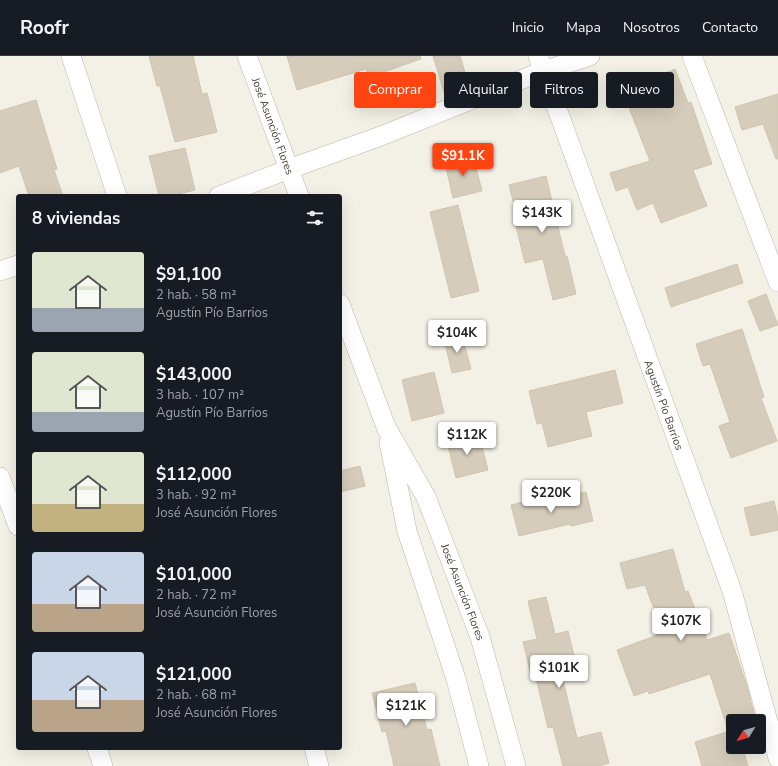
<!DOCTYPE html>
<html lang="es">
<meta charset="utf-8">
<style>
body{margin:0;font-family:"Nunito Sans",sans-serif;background:#242831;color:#f1f3f6;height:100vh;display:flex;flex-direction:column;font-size:15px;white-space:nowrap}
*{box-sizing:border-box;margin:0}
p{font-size:13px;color:#9ea1a6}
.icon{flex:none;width:22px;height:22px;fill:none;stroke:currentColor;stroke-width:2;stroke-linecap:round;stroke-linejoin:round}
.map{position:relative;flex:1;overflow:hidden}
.details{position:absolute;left:16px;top:138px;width:326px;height:556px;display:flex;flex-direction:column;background:#171b24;border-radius:4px;box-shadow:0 4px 16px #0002}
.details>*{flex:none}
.guide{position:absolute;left:354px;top:16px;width:364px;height:36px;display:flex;gap:8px}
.needle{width:26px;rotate:233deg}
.controls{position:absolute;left:726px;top:658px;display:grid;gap:8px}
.controls a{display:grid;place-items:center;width:40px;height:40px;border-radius:4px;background:#171b24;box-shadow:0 4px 16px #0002;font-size:20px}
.price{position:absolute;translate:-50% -34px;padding:0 9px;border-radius:4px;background:#fff;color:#222;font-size:13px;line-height:26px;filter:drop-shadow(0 1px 2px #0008)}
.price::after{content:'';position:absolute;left:50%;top:24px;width:12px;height:9px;margin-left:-6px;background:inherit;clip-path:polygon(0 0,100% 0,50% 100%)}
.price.active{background:#fe4511;color:#fff}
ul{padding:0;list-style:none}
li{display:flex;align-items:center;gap:12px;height:100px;padding:0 16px}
li span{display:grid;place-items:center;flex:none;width:112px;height:80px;border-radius:4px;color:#555}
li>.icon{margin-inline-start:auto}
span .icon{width:48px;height:48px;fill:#fffc;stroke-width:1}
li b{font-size:17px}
h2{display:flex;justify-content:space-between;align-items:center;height:48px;padding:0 16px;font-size:17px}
.chip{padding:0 14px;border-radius:4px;background:#171b24;box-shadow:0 4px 16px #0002;font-size:14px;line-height:36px}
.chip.active{background:#fe4511;color:#fff}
header{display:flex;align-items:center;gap:24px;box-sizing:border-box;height:56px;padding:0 20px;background:#171b24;border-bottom:1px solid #363941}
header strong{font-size:19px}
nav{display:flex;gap:22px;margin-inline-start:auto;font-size:14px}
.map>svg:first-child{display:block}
.building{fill:#d5ccbb;stroke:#d0c5ae}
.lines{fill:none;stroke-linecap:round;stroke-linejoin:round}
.street-casing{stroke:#bfb8a8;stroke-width:20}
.street{stroke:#fff;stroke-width:19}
.labels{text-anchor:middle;stroke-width:4;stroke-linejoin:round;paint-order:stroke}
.street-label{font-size:11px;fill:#464035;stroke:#fff}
</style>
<header>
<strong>Roofr</strong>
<nav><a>Inicio</a><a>Mapa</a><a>Nosotros</a><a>Contacto</a></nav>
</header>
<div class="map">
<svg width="778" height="710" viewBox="0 0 778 710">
<rect width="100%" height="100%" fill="#f3f0e5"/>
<!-- building -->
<g class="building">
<polygon points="149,0 193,0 202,38 207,37 217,76 175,86 160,30 157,30"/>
<polygon points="287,0 420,0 421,3 369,21 366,13 297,34"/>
<polygon points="433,0 460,0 469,29 444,36"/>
<polygon points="675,13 688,47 691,46 712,108 693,114 707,150 661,167 653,147 637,154 628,131 616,135 610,117 650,105 622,34"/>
<polygon points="778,38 778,103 776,103 763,68 742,74 735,51"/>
<polygon points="36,44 57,113 54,114 63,140 29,140 19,110 0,117 0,55"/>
<polygon points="185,92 195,134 170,140 159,140 149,100"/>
<polygon points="473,100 482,135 453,142 445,107"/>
<polygon points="546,120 565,200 567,200 576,238 553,244 543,203 525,207 515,166 518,165 509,129"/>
<polygon points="458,149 479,235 451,242 430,156"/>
<polygon points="737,208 743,227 671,251 665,232"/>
<polygon points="766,238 778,269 760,275 748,245"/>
<polygon points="742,273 764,341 761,342 777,385 731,402 719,370 730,366 710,308 703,310 696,288"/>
<polygon points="462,279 471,313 452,317 444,283"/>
<polygon points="615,314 623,347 586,356 592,380 548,391 542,367 537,368 529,335"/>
<polygon points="434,316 444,357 412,365 402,324"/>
<polygon points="479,379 488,414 456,422 447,386"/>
<polygon points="360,410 365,430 340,436 340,415"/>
<polygon points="586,436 593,465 571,470 570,468 519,480 511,449 538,442 540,447"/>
<polygon points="774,445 778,463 778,474 751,480 744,452"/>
<polygon points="673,493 685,536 688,535 707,584 729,577 747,630 756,665 733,665 733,672 728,674 710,618 649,638 648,635 634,640 617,594 663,577 645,529 627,533 620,507"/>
<polygon points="546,541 555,578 568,575 577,612 561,616 577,682 601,676 609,707 599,710 563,710 553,671 548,672 536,622 532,623 523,586 537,583 528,545"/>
<polygon points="415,627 427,674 431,673 440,710 394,710 386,675 382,676 372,637"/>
<polygon points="733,674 733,691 742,691 748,710 702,710 695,686"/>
</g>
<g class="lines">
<!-- street casing -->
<g class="street-casing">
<g id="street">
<polyline points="71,0 117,140"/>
<polyline points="247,0 299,140"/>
<polyline points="538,0 732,535 778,702"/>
<polyline points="692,0 778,226"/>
<polyline points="219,140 289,113 381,80 543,15 590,0"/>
<polyline points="0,215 18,209"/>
<polyline points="340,248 386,371 426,441 480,581 516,710"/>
<polyline points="389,386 407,475 456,623 479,710"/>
<polyline points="0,421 18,470"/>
<polyline points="97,692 103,710"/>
<polyline points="314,692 319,710"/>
</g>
</g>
<!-- street -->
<use href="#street" class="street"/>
</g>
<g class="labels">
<!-- street labels -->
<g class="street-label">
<text transform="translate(273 70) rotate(70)" y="4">José Asunción Flores</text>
<text transform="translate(664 349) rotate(70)" y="4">Agustín Pío Barrios</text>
<text transform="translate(463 536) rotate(69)" y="4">José Asunción Flores</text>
</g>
</g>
</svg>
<div class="controls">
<a><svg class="needle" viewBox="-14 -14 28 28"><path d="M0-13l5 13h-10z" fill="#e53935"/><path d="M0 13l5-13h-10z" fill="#9ea1a6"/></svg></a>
</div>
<b class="price active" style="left:463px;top:121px">$91.1K</b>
<b class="price" style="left:542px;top:178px">$143K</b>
<b class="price" style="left:457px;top:298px">$104K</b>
<b class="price" style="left:467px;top:400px">$112K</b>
<b class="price" style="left:551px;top:458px">$220K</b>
<b class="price" style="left:681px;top:586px">$107K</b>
<b class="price" style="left:559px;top:633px">$101K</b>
<b class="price" style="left:406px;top:671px">$121K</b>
<div class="guide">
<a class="chip active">Comprar</a>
<a class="chip">Alquilar</a>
<a class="chip">Filtros</a>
<a class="chip">Nuevo</a>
</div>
<section class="details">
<h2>8 viviendas<svg class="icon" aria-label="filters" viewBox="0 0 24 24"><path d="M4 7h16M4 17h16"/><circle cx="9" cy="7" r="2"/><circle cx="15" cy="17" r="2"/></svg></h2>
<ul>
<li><span style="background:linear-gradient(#dfe7d0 70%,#9aa5b1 0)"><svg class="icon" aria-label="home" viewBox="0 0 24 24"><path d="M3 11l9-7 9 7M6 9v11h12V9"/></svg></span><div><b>$91,100</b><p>2 hab. · 58 m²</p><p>Agustín Pío Barrios</p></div></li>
<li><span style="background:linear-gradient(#dfe7d0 75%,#9aa5b1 0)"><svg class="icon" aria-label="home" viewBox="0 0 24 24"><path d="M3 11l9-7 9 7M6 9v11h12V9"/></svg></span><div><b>$143,000</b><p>3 hab. · 107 m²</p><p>Agustín Pío Barrios</p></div></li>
<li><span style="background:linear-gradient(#dfe7d0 65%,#c2b280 0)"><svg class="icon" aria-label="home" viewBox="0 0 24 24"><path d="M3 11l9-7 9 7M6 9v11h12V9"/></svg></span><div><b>$112,000</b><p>3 hab. · 92 m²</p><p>José Asunción Flores</p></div></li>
<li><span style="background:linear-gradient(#c9d6e8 65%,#b9a48a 0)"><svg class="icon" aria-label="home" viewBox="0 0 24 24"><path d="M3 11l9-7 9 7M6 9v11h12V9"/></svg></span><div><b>$101,000</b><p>2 hab. · 72 m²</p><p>José Asunción Flores</p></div></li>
<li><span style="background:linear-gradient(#c9d6e8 60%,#b9a48a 0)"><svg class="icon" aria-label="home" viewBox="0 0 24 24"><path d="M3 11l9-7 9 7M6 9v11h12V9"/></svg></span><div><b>$121,000</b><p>2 hab. · 68 m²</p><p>José Asunción Flores</p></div></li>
</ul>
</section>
</div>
